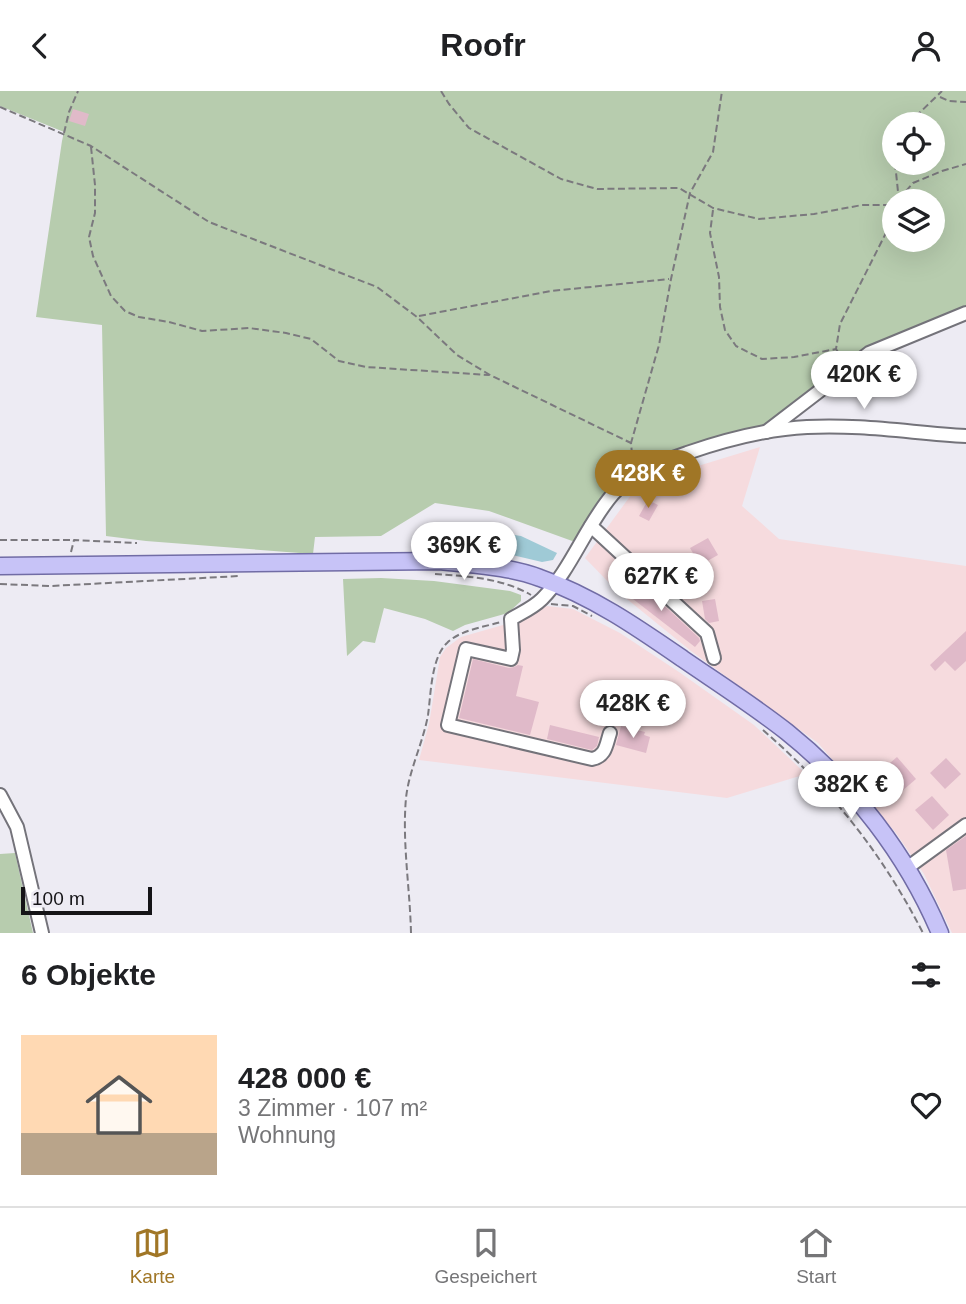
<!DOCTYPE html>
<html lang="de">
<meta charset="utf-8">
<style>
body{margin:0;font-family:Helvetica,sans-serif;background:#f6f6f6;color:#202124;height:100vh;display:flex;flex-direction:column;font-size:26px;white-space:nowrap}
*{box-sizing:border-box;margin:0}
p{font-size:23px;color:#757577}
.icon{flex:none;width:38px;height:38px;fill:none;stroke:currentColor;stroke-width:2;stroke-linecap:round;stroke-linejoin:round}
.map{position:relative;height:842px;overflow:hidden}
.details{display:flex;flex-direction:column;background:#fff;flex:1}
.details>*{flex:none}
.controls{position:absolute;left:882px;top:21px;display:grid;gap:14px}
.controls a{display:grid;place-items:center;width:63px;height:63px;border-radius:50%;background:#fff;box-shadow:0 7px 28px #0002;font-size:35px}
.scale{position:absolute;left:21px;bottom:18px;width:131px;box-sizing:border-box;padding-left:7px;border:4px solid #151417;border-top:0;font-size:19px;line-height:24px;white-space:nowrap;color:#151417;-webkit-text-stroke:5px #edebf3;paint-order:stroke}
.price{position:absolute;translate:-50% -60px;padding:0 16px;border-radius:24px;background:#fff;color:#222;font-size:23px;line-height:46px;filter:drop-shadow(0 2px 4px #0008)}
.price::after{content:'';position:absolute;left:50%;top:42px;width:21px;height:16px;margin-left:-10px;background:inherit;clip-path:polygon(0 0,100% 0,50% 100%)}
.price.current{background:#a07626;color:#fff}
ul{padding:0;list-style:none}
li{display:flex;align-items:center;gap:21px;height:175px;padding:0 21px}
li+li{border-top:2px solid #e0e0e0}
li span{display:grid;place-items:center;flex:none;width:196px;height:140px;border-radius:0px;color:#555}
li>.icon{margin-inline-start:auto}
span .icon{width:84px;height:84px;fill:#fffc;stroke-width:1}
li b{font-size:30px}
h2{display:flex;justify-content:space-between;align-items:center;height:84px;padding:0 21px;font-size:30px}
header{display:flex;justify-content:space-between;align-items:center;height:91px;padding:0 21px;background:#fff;font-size:32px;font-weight:600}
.dock{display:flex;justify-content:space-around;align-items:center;height:98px;border-top:2px solid #e0e0e0;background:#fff;font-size:19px;color:#757577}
.dock a{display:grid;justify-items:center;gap:4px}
.dock .current{color:#a07626}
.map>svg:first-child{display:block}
.industrial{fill:#f6dbde}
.green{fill:#b7ccae;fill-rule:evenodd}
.water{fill:#9fcad6}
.building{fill:#e0bac9}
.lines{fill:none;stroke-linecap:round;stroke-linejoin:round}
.minor-casing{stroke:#74737a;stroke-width:16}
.major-casing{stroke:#716ca5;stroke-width:19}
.path{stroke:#7b797e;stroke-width:2;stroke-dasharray:7 3.5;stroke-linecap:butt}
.minor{stroke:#fff;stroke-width:12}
.major{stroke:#c7c3f7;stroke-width:16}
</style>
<header><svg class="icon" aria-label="back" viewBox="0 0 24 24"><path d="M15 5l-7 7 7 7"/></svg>Roofr<svg class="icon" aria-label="person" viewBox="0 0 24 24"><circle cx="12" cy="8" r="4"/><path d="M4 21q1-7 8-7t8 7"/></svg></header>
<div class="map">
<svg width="966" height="842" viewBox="0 0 966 842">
<rect width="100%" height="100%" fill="#edebf3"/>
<!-- industrial -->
<g class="industrial">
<polygon points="760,356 742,415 779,448 966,475 966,842 952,842 924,783 896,742 818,652 691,560 617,500 585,467 639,393"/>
<polygon points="547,515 573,518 620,542 679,581 754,634 805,682 803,684 727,707 419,669 429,633 440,566 446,557 461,546 521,529"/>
</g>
<!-- green -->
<g class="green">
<path d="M0 0H966V218L866 261 756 342 645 376 575 451 489 420 435 412 381 445 315 446 313 463 146 450 106 445 102 234 36 226 62 50 64 41 0 15ZM894 33H933V72H894ZM894 110H933V149H894Z"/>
<polygon points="381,487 434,490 510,500 521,504 521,510 508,522 465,534 453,540 425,528 384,517 375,552 363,550 347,565 343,488"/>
<polygon points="15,762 33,842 0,842 0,763"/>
</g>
<!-- water -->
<polygon class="water" points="469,437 521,445 557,462 553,469 542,471 461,452"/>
<!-- building -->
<g class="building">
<polygon points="73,18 89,23 85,35 69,30"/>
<polygon points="648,409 658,414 649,430 639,425"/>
<polygon points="708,447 718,464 700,474 690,457"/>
<polygon points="676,470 692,482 677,503 662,489"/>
<polygon points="633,490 668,518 699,547 700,550 695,556 624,501"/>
<polygon points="715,508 719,530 709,532 705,528 702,510"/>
<polygon points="966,540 966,570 955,580 945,570 935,580 930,574"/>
<polygon points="473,568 509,577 514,576 518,574 523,575 516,605 539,611 530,644 459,627"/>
<polygon points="550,634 599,646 597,655 592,659 547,648"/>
<polygon points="621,635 645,641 644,644 650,646 646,662 616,654"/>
<polygon points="897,666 916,688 902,700 883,678"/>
<polygon points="946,667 961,683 945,698 930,682"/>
<polygon points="932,705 949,724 933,739 915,719"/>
<polygon points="966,745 966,798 953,800 946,759"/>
</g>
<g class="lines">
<!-- minor casing -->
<g class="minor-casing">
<g id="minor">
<polyline points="766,341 869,262 966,222"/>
<polyline points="591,435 707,542 714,567"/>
<path d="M610 642C606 654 606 665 592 668L448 634 466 558 511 568 513 559 511 528C521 522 533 517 542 508 571 479 586 434 613 403 632 381 661 371 687 362 725 349 766 338 807 336 860 333 913 342 966 345"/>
<polyline points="0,704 17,736 42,842"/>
<polyline points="907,777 966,734"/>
</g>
</g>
<!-- major casing -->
<g class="major-casing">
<path id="major" d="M0 475 440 470C474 474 508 475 540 487 592 505 638 537 683 568 718 592 754 615 787 641 853 694 907 764 940 842"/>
</g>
<!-- path -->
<g class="path">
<polyline points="441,0 449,13 469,37 561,88 597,98 679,97 713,117 759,128 814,123 862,114 894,114"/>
<polyline points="940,6 949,10 966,11"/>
<polyline points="0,16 91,55 209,131 377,196 417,226 457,264 490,284 631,352"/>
<polyline points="908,33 942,0"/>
<polyline points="64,42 69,21 78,0"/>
<polyline points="91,56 95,94 95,122 89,146 93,165 111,205 125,220 139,226 169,231 202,240 249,237 286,242 311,248 339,270 366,276 489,284"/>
<polyline points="895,72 899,110"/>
<polyline points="899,108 913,92 942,80 966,73"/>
<polyline points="713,119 710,142 719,186 720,216 725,239 736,255 762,268 794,266 836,258"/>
<polyline points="419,225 551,200 669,188"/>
<polyline points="844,270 836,258 840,233 894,126"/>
<polyline points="633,374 631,352 659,254 671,188 690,102 713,61 722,0"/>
<polyline points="0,449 73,449"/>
<polyline points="71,461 74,449 137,452"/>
<path d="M435 483C467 485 502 487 531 504"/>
<polyline points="0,493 51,495 240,485"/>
<polyline points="551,513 573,515 592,525"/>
<path d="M763 639C831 698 882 762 923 842"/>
<path d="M411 842C410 797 402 752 406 707 409 679 423 652 428 624 431 603 431 567 447 552 460 539 484 536 501 531"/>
</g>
<!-- minor -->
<use href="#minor" class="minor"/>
<!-- major -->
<use href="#major" class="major"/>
</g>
</svg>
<div class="controls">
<a><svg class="icon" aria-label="locate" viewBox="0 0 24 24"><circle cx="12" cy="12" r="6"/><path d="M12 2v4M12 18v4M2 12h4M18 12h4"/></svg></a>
<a><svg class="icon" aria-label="layers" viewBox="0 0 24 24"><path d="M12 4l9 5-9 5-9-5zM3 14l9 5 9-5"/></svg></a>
</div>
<div class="scale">100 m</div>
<b class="price" style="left:864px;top:320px">420K €</b>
<b class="price current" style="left:648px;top:419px">428K €</b>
<b class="price" style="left:464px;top:491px">369K €</b>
<b class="price" style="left:661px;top:522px">627K €</b>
<b class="price" style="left:633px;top:649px">428K €</b>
<b class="price" style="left:851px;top:730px">382K €</b>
</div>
<section class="details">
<h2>6 Objekte<svg class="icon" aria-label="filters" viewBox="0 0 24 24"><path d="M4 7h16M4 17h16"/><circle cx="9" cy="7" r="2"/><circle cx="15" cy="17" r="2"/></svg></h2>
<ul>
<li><span style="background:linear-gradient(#ffd9b3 70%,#b9a48a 0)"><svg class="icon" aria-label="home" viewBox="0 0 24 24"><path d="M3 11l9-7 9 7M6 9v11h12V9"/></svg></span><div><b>428 000 €</b><p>3 Zimmer · 107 m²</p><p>Wohnung</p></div><svg class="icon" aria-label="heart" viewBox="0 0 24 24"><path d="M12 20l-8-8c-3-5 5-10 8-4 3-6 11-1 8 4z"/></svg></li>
</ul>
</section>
<nav class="dock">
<a class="current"><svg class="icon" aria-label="map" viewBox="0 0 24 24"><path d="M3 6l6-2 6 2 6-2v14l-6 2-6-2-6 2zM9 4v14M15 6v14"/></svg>Karte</a>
<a><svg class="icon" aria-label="saved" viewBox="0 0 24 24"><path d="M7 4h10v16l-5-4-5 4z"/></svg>Gespeichert</a>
<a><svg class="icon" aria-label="home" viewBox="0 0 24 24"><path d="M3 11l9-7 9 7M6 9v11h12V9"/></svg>Start</a>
</nav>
